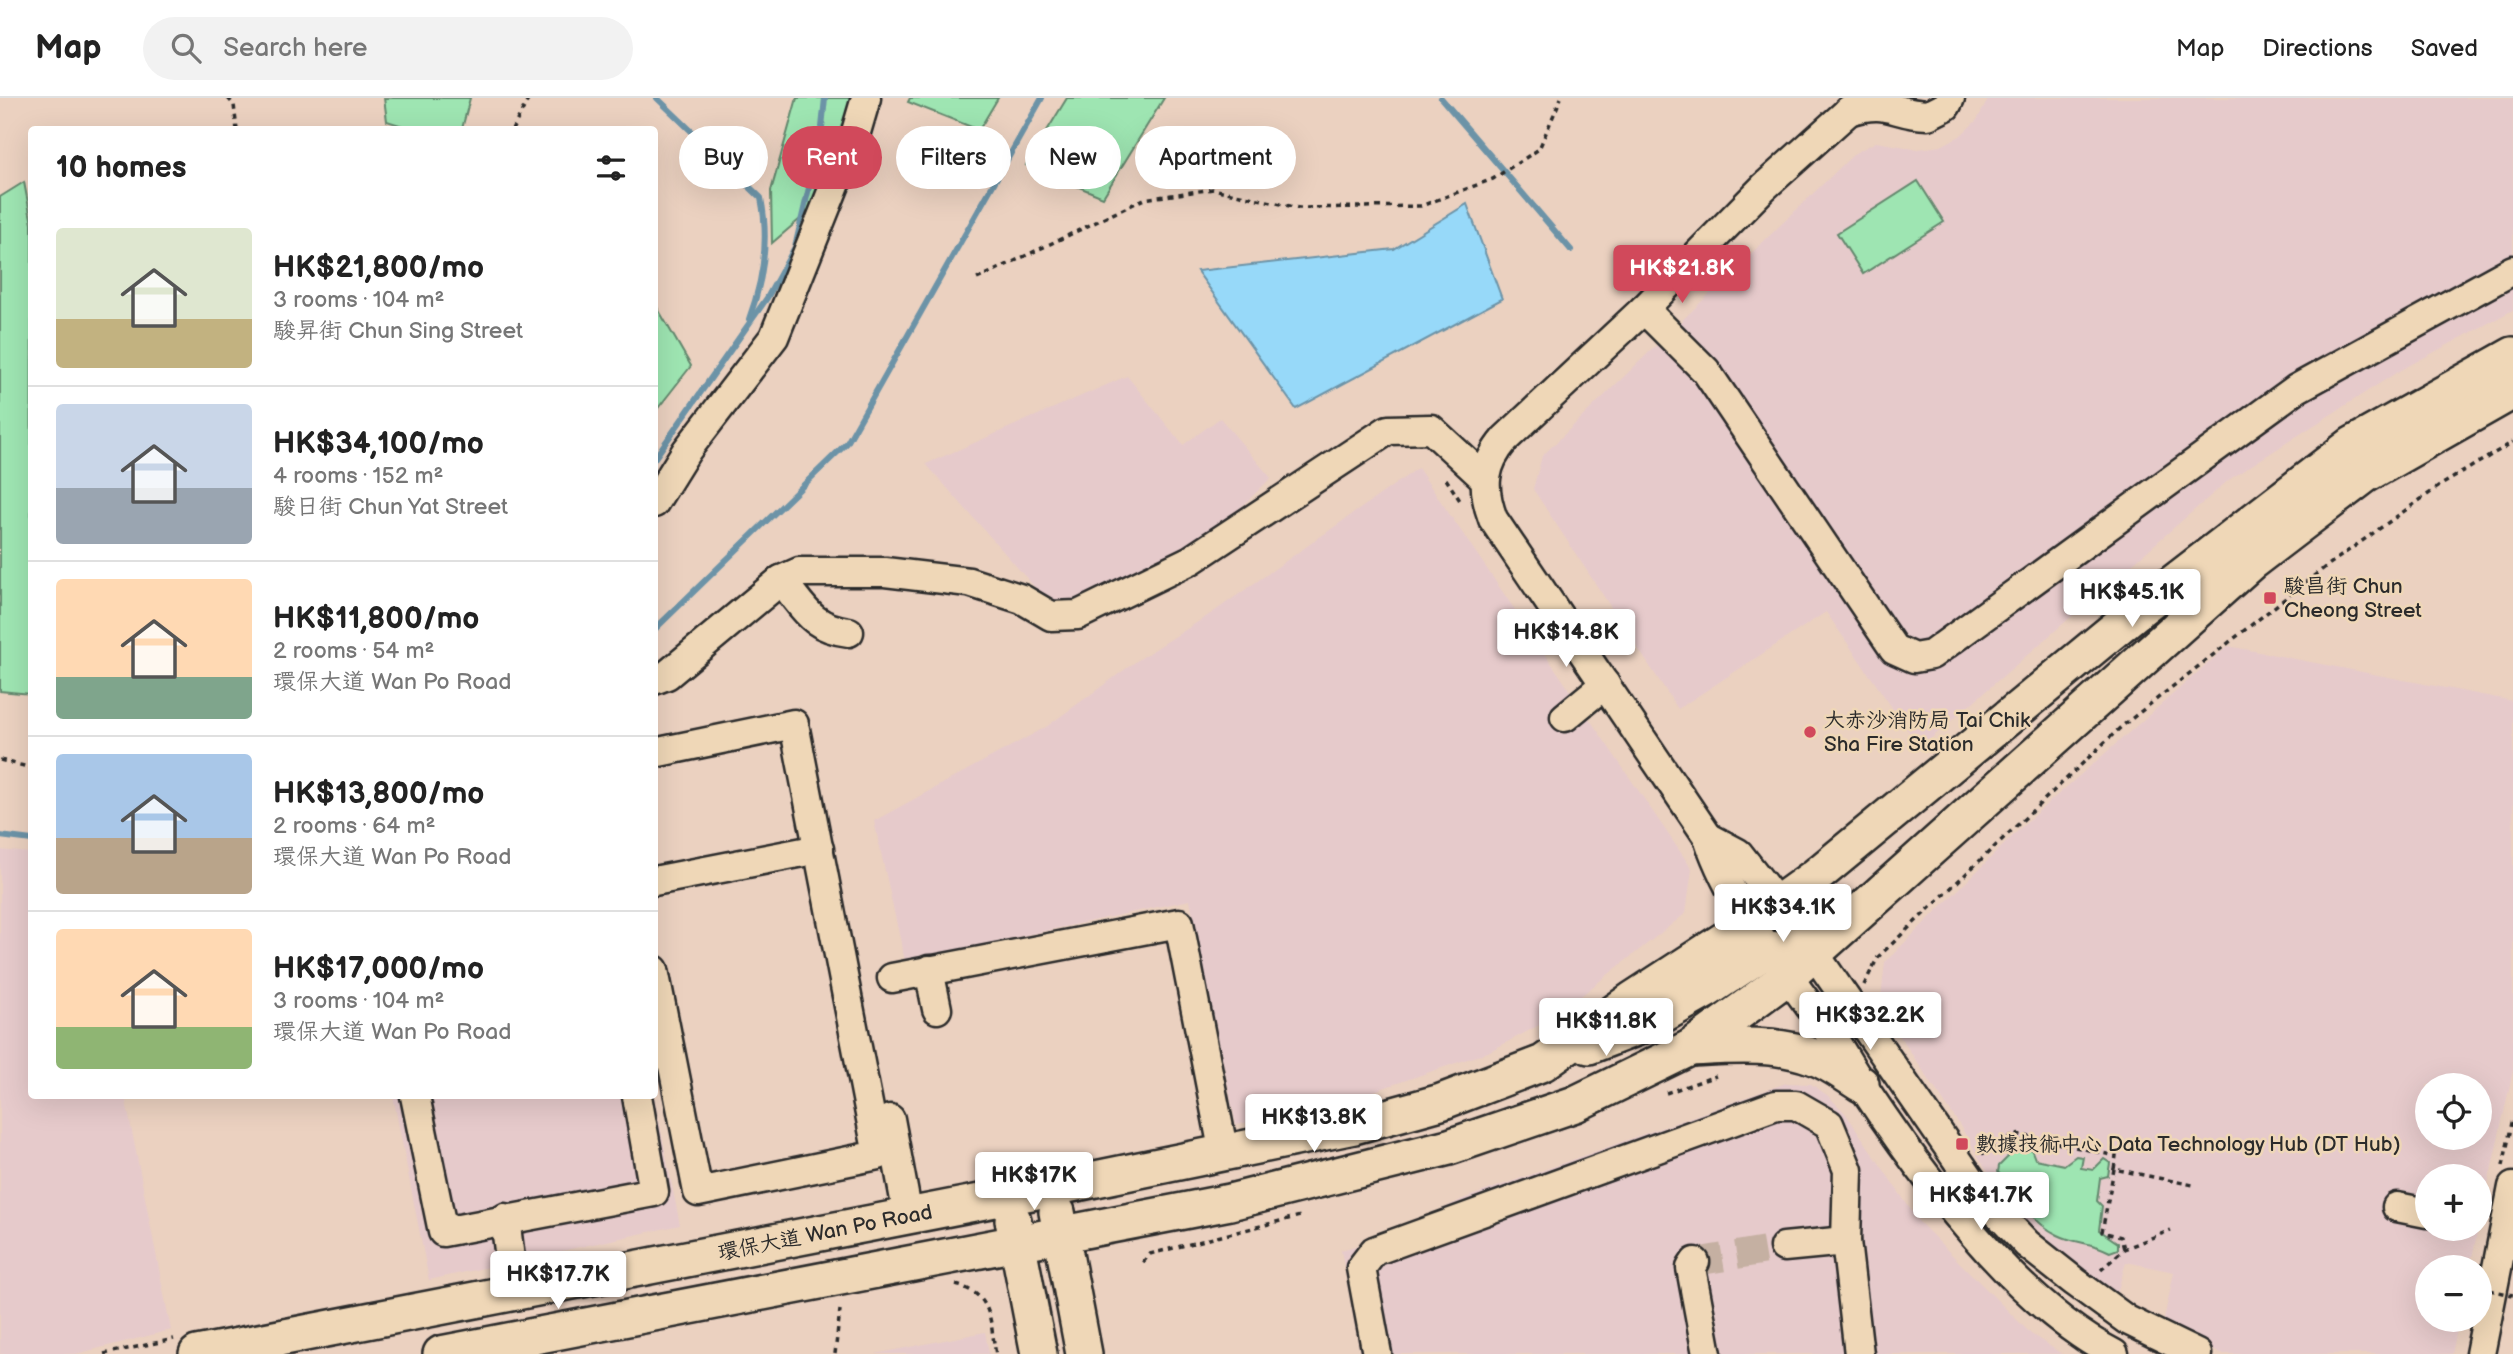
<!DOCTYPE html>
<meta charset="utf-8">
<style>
body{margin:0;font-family:"Balsamiq Sans","LXGW WenKai TC",sans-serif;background:#f2f2f2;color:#222;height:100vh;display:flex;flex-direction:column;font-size:26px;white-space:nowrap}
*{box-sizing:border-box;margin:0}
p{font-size:23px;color:#767676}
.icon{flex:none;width:38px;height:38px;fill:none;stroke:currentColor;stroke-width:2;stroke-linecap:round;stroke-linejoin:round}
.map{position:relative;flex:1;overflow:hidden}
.sheet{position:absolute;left:28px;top:28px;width:630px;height:973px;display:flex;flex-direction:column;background:#fff;border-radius:7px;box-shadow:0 7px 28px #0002}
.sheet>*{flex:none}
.top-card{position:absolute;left:679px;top:28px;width:665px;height:63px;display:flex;gap:14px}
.tools{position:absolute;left:2415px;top:975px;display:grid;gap:14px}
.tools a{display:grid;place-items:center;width:77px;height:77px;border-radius:50%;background:#fff;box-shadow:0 7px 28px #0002;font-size:35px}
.price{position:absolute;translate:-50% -60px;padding:0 16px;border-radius:7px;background:#fff;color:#222;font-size:23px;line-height:46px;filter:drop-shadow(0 2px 4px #0008)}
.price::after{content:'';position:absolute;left:50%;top:42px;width:21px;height:16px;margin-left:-10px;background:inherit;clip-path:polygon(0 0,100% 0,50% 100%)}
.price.active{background:#d1495b;color:#fff}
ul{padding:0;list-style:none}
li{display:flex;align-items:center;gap:21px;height:175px;padding:0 28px}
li+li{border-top:2px solid #e0e0e0}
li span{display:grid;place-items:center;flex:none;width:196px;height:140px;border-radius:7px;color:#555}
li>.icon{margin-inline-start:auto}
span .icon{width:84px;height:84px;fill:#fffc;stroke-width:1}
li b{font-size:30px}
h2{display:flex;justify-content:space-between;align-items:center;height:84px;padding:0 28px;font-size:30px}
.pill{padding:0 24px;border-radius:32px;background:#fff;box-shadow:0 7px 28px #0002;font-size:24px;line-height:63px}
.pill.active{background:#d1495b;color:#fff}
header{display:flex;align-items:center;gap:42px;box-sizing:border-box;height:98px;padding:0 35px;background:#fff;border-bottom:2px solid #e0e0e0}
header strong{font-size:33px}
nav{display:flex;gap:38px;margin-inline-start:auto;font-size:24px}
.search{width:490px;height:63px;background:#f2f2f2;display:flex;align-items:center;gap:18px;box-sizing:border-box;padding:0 24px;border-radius:38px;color:#767676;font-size:26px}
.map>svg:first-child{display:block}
.built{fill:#e6cacb;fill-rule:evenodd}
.green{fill:#9ee5b2;stroke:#64886e;stroke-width:2}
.water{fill:#97d9f9;stroke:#6c93a7;stroke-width:2}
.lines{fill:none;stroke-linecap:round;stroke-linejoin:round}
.stream{stroke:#6c93a7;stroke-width:6}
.minor-tunnel{stroke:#c5b0a2;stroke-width:28;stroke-dasharray:28 14;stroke-linecap:butt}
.minor-casing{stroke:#2b2b2b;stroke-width:33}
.major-casing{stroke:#2b2b2b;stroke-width:40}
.path{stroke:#2b2b2b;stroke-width:3.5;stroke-dasharray:5 5;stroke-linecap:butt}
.minor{stroke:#efd7b7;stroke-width:28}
.major{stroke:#efd7b7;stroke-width:35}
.path-bridge{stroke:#2b2b2b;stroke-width:3.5;stroke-dasharray:5 5;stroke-linecap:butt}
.poi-dot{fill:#d1495b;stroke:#efd7b7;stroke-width:2.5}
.labels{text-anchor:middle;stroke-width:5;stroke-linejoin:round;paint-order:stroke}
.poi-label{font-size:21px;fill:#2b2b2b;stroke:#efd7b7;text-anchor:start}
.street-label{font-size:21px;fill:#2b2b2b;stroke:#efd7b7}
</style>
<header>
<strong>Map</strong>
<div class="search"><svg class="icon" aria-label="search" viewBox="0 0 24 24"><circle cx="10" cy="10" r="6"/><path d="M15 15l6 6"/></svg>Search here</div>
<nav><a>Map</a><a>Directions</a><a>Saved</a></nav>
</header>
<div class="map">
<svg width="2513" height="1256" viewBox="0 0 2513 1256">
<rect width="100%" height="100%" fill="#ebd1c0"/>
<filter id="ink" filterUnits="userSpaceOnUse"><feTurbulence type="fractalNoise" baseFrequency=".0143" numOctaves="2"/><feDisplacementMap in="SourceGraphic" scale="14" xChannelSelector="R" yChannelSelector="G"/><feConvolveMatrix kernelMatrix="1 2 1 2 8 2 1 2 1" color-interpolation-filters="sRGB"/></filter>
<g filter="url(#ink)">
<!-- built -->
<g class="built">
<polygon points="1989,0 2513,0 2513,212 2399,273 2230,381 1920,650 1826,514 1678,611 1533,391 1542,358 1855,55 1876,44 1918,51 1941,48 1960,38 1977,22"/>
<polygon points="1127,278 1183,347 1220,320 1271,380 1223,427 1144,477 1079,510 1054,511 926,366"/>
<polygon points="1418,370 1692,771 1686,815 1553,920 1488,954 1351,1001 1236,1027 1190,802 905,863 874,723 1046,629 1138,562 1212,515"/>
<path d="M2228 548 2513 603V973L2480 1123V1078H2427V1130L2478 1131 2470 1169H2427V1222H2459L2452 1256H2221L2163 1226 2174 1174 2126 1164 2116 1199 2061 1154 2004 1101 1959 1026 1880 909 1885 864 2031 720ZM2427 987H2480V1040H2427Z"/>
<polygon points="0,752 31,755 32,998 125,998 171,1232 76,1256 0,1256"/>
<polygon points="1786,985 1811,986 1827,997 1846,1016 1919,1124 2031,1236 2062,1256 1360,1256 1341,1152 1376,1142 1463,1101"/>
<polygon points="393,998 654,998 680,1127 429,1182"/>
<polygon points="985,1234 989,1256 875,1256"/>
</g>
<!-- green -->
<g class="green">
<polygon points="384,0 470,0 462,31 412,31 387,23"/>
<polygon points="797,0 855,0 820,104 772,145 771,93"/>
<polygon points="910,0 998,0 979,32 908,4"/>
<polygon points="1067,0 1164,0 1103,99 1026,67"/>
<polygon points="1918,83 1944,124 1863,176 1837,135"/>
<polygon points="24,84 32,126 31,596 0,593 0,99"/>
<polygon points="658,211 691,268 655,314 654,215"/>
<path d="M2015 1042 2028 1043 2035 1061 2064 1067 2076 1058 2083 1059 2081 1070 2093 1072 2104 1061 2110 1065 2108 1078 2100 1080 2097 1103 2102 1108 2099 1132 2118 1145V1151L2110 1154C2090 1143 2076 1146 2058 1137 2033 1125 2014 1097 1998 1074L1999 1068 2008 1059 2005 1049Z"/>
</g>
<!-- water -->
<polygon class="water" points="1467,106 1502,201 1296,311 1197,173 1394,151"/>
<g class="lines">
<!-- stream -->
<g class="stream">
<path d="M657 0 761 100C769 140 763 183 749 221"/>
<polyline points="1441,0 1571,152"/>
<polyline points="654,361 767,200 795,149 821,39 825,0"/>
<polyline points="654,532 847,345 1042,0"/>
<polyline points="0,738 32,742"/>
</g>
<!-- minor-tunnel -->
<polyline class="minor-tunnel" points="1695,1164 1784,1149"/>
<!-- minor casing -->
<g class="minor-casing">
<g id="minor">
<path d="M1863 0 1764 89 1644 211 1505 341C1483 367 1481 389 1493 421L1708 739C1732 811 1784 872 1828 933 1840 950 1850 969 1862 987 1922 1078 2016 1206 2114 1256"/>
<path d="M1848 13C1890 0 1891 16 1928 17L1946 8 1950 0"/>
<polyline points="1644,211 1706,273 1894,551 1914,560 1931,557 2296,291 2513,172"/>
<polyline points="654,405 687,352 774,239 856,34 866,0"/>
<path d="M781 482C805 510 810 529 849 534"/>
<polyline points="654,582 667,577 781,482 799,474 885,474 969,484 1022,501 1051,518 1078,517 1191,462 1388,332 1431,331 1484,380"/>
<polyline points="1565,619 1605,586"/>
<polyline points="654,655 794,626 878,1057 698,1094 654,872"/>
<polyline points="1708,739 1738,755 1796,829 1985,1102 2027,1146 2075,1184 2127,1222 2197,1256"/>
<polyline points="654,783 819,751"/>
<polyline points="929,872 937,911"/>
<polyline points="892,880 1179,825 1224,1056"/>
<polyline points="415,998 443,1134 654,1094 637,998"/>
<polyline points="890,1021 908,1118"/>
<polyline points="2397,1109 2427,1115"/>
<polyline points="505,1120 514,1193"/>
<polyline points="1784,1149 1846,1143"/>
<polyline points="1695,1164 1691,1170 1707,1256"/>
<polyline points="1377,1256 1361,1170 1374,1153 1776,1007 1796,1007 1829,1026 1848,1072 1846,1143 1859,1256"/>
<polyline points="2480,1256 2513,1089"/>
</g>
</g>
<!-- major casing -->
<g class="major-casing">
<g id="major">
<polyline points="1589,948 1646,926 1708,891 1768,851 1815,855"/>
<path d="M1690 950C1730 948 1776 944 1814 959 1831 965 1846 977 1861 986"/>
<polyline points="1057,1114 1084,1256"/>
<polyline points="1013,1122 1039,1256"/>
<polyline points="197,1256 1052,1090 1354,1028 1441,1004 1543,965 1632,902 1752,824 1816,778 2137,513 2352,347 2513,257"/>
<polyline points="441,1256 1230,1104 1449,1049 1575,1006 1690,950 1787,879 2251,464 2365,377 2513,293"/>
</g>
</g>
<!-- path -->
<g class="path">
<polyline points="228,0 234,7 237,32"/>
<polyline points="512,32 529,0"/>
<polyline points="977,181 1144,101 1213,91 1299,110 1421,108 1493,81 1539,51 1561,0"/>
<polyline points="1446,381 1461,404"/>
<polyline points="0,662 32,670"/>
<polyline points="1864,887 1878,859 2121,629 2324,470 2441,387 2513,344"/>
<polyline points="1666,995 1716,978"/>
<polyline points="1982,1056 2016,1036 2116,1058 2114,1071 2193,1087"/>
<polyline points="2503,1068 2513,1020"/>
<polyline points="2114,1071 2102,1134 2121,1139 2124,1151"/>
<polyline points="1143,1164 1150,1156 1304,1117"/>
<polyline points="2101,1172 2124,1151 2171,1132"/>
<path d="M956 1187C994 1197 989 1222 996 1256"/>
<polyline points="104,1256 174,1241"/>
<polyline points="835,1256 840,1212"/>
</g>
<!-- minor -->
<use href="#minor" class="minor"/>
<!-- major -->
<use href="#major" class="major"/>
<!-- path-bridge -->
<polyline class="path-bridge" points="2480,1190 2513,1197"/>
</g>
</g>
<!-- markers -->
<g class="poi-dot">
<rect x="2263" y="493" width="14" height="14" rx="3.5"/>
<circle cx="1810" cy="634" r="7"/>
<rect x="1955" y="1039" width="14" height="14" rx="3.5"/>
</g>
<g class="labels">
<!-- poi labels -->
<g class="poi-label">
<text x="2284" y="495">駿昌街 Chun<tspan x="2284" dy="24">Cheong Street</tspan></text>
<text x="1824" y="629">大赤沙消防局 Tai Chik<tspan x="1824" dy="24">Sha Fire Station</tspan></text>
<text x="1976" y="1053">數據技術中心 Data Technology Hub (DT Hub)</text>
</g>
<!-- street labels -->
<g class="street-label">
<text transform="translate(825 1134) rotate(-11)" y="7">環保大道 Wan Po Road</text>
</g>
</g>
</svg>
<div class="tools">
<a><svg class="icon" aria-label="locate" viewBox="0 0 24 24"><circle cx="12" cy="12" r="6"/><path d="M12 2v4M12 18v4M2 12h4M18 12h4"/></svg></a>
<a>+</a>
<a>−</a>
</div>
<b class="price active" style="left:1682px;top:207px">HK$21.8K</b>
<b class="price" style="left:2132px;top:531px">HK$45.1K</b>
<b class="price" style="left:1566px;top:571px">HK$14.8K</b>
<b class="price" style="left:1783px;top:846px">HK$34.1K</b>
<b class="price" style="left:1870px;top:954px">HK$32.2K</b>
<b class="price" style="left:1606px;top:960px">HK$11.8K</b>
<b class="price" style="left:1314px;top:1056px">HK$13.8K</b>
<b class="price" style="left:1034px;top:1114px">HK$17K</b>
<b class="price" style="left:1981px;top:1134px">HK$41.7K</b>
<b class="price" style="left:558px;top:1213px">HK$17.7K</b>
<div class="top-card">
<a class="pill">Buy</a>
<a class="pill active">Rent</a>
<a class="pill">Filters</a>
<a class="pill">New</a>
<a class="pill">Apartment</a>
</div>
<section class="sheet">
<h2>10 homes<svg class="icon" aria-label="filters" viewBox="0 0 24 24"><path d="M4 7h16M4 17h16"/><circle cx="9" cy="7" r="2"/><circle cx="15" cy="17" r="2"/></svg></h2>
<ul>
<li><span style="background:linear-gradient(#dfe7d0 65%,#c2b280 0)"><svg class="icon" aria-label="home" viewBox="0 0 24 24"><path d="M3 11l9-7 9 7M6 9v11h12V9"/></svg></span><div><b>HK$21,800/mo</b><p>3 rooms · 104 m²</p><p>駿昇街 Chun Sing Street</p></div></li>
<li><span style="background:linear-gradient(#c9d6e8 60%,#9aa5b1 0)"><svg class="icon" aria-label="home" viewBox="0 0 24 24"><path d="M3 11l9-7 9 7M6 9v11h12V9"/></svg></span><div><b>HK$34,100/mo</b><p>4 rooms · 152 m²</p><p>駿日街 Chun Yat Street</p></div></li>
<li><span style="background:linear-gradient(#ffd9b3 70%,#7fa58c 0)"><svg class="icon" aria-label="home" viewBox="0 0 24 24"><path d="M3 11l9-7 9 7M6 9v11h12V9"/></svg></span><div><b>HK$11,800/mo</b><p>2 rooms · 54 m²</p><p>環保大道 Wan Po Road</p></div></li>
<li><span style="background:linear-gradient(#a9c7e8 60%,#b9a48a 0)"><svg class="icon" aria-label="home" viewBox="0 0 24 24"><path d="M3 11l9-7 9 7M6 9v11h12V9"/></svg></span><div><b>HK$13,800/mo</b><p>2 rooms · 64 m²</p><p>環保大道 Wan Po Road</p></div></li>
<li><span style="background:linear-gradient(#ffd9b3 70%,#8fb573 0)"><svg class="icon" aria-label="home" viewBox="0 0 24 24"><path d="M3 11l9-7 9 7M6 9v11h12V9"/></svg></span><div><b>HK$17,000/mo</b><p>3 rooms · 104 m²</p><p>環保大道 Wan Po Road</p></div></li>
</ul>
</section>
</div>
